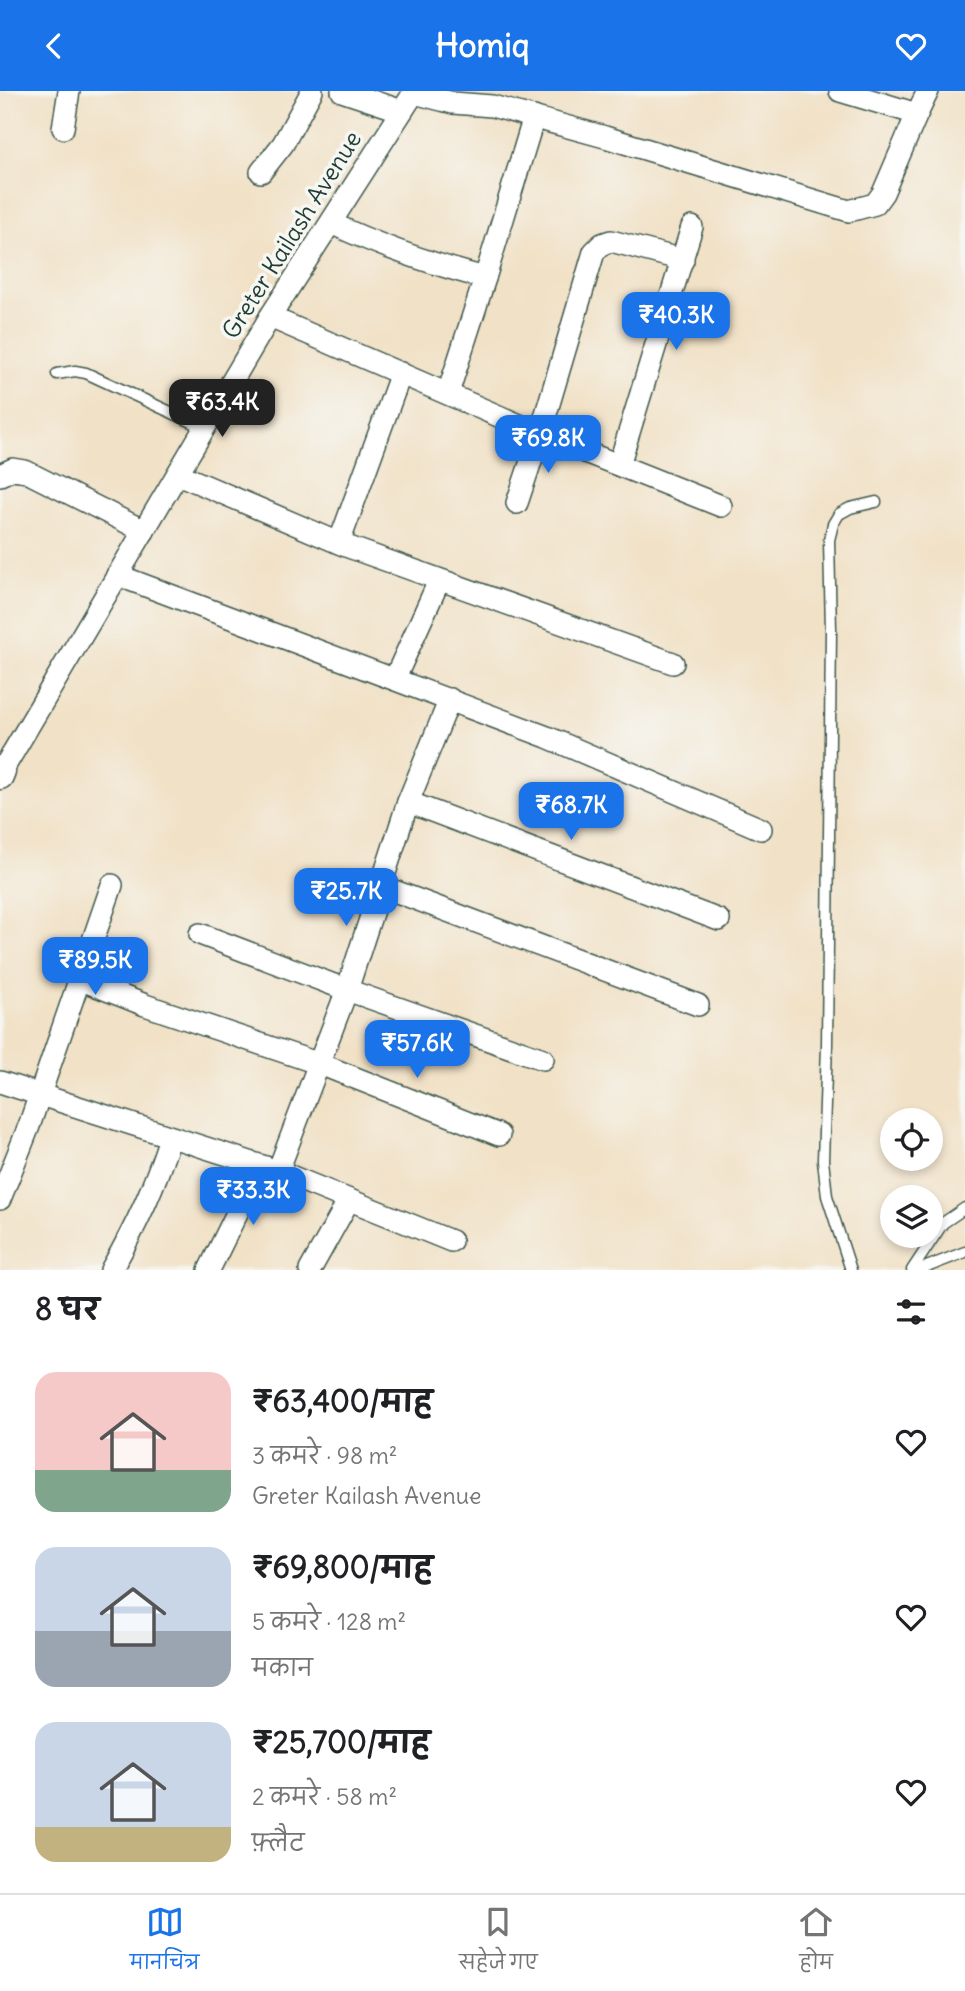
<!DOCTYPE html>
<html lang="hi">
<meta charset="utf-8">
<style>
body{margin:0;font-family:Delius,"Playpen Sans Deva",sans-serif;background:#f6f6f6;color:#202124;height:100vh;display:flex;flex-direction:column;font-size:26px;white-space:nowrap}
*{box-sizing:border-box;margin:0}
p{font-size:23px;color:#757577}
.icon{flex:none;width:38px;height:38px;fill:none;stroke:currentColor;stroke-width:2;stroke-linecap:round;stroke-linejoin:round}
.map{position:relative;height:1179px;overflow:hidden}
.details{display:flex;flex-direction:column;background:#fff;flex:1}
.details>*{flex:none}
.controls{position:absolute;left:880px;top:1017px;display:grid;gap:14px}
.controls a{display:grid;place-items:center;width:63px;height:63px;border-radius:50%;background:#fff;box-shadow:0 4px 10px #0003;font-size:35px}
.price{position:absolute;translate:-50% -60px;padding:0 16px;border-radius:14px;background:#1a73e8;color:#fff;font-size:23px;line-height:46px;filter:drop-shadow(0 2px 4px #0008)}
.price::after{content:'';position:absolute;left:50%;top:42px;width:21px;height:16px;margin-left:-10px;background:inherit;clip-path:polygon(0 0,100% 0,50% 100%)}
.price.selected{background:#222;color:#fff}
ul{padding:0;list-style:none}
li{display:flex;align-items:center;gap:21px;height:175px;padding:0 35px}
li span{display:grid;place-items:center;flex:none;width:196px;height:140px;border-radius:21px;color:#555}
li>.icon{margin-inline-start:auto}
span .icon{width:84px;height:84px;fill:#fffc;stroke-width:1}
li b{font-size:30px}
h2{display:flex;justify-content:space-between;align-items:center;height:84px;padding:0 35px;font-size:30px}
header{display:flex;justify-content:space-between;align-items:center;height:91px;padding:0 35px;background:#1a73e8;color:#fff;font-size:32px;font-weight:800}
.tabs{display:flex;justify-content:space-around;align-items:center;height:98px;border-top:2px solid #e0e0e0;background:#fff;font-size:19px;color:#757577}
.tabs a{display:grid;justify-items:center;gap:4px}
.tabs .selected{color:#1a73e8}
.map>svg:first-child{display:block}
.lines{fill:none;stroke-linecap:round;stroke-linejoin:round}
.service-casing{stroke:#3e564a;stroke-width:13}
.minor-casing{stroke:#3e564a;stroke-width:24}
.tertiary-casing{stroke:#3e564a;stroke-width:29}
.service{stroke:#fff;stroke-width:10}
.minor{stroke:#fff;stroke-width:21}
.tertiary{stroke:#fff;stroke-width:26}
.labels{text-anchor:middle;stroke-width:7;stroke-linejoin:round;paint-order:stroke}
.street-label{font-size:24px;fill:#1f3d34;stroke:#f6f6f2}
</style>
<header><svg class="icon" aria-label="back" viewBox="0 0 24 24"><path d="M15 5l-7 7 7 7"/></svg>Homiq<svg class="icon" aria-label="heart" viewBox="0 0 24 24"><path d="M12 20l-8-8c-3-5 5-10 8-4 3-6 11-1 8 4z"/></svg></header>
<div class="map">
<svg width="965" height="1179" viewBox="0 0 965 1179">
<rect width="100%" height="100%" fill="#f6f6f2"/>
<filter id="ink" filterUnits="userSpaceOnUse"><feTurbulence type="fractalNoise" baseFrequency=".0143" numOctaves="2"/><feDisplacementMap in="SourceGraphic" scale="14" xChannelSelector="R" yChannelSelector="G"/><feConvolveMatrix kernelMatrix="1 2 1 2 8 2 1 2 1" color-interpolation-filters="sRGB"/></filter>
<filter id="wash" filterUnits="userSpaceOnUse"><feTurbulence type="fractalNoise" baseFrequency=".00686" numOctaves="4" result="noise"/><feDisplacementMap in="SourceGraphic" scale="28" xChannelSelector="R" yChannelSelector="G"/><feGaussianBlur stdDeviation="1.57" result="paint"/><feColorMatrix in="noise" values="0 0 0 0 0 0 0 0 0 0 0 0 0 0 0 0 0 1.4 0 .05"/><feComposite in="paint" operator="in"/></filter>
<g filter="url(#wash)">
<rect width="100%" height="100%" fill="#f1e1c6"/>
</g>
<g filter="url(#ink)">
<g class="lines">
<!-- service casing -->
<g class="service-casing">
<g id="service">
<polyline points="57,283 75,280 86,282 205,337"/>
<polyline points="851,1179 827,1105 823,1069 827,955 831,539 829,449 833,433 839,423 850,417 876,411"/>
<polyline points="912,1179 943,1132 965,1117"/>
<polyline points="919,1179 965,1161"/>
</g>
</g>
<!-- minor casing -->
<g class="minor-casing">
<g id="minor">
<polyline points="342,0 402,20"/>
<polyline points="840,0 917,23 928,0"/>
<polyline points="414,2 453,12 492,15 605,46 849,120 875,113 883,102 917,23"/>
<polyline points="63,37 69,0"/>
<polyline points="261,81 283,53 312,0"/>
<path d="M331 132C381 156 432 173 485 187"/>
<polyline points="270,226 540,343 721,415"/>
<polyline points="448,302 485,187 534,26"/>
<polyline points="619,374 692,136"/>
<polyline points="178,383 346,455 673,572"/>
<polyline points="0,384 13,378 25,380 144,440"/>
<polyline points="517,412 540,343 594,161 602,153 611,150 683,169"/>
<polyline points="339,452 401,282"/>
<polyline points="117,484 547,646 761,738"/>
<polyline points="395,587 439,490"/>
<polyline points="2,680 270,226 415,0"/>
<polyline points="408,711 719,829"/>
<polyline points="381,795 698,914"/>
<polyline points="200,843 347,899 543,968"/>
<polyline points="79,888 145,914 320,973 499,1044"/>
<polyline points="0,991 278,1080 451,1150"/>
<polyline points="278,1080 347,899 408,711 450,608"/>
<polyline points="0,1108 29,1035 112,794"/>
<path d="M111 1179C137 1134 154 1096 170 1047"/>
<polyline points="209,1179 260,1075"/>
<polyline points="310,1179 349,1109"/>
</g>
</g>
<!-- tertiary casing -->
<g class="tertiary-casing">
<polyline id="tertiary" points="0,678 2,680 0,685"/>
</g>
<!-- service -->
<use href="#service" class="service"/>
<!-- minor -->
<use href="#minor" class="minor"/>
<!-- tertiary -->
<use href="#tertiary" class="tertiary"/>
</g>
</g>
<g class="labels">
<!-- street labels -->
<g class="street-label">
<text transform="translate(292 144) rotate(-58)" y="8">Greter Kailash Avenue</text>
</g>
</g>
</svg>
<div class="controls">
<a><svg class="icon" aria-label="locate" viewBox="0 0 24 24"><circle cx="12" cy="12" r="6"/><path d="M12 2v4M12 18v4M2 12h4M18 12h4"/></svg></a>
<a><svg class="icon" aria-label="layers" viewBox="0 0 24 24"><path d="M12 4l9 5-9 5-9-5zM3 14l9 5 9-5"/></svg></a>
</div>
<b class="price" style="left:676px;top:261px">₹40.3K</b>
<b class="price selected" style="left:222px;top:348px">₹63.4K</b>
<b class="price" style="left:548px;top:384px">₹69.8K</b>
<b class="price" style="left:571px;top:751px">₹68.7K</b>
<b class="price" style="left:346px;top:837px">₹25.7K</b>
<b class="price" style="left:95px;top:906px">₹89.5K</b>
<b class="price" style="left:417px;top:989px">₹57.6K</b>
<b class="price" style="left:253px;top:1136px">₹33.3K</b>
</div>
<section class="details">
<h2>8 घर<svg class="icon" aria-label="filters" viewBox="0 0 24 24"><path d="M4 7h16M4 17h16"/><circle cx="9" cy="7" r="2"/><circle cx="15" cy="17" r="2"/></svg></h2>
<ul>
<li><span style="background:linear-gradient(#f6c9c9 70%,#7fa58c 0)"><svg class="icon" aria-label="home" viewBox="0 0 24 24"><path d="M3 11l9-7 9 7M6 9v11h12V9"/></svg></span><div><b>₹63,400/माह</b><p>3 कमरे · 98 m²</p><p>Greter Kailash Avenue</p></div><svg class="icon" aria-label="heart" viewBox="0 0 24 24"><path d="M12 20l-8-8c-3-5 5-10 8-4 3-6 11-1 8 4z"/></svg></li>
<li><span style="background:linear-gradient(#c9d6e8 60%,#9aa5b1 0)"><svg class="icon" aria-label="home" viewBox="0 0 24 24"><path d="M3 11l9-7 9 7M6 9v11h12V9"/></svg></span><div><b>₹69,800/माह</b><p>5 कमरे · 128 m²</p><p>मकान</p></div><svg class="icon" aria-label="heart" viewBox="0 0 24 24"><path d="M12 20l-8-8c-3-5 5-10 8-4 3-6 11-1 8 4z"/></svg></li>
<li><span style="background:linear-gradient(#c9d6e8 75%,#c2b280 0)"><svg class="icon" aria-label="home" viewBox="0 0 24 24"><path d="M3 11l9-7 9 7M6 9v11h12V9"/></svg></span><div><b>₹25,700/माह</b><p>2 कमरे · 58 m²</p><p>फ़्लैट</p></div><svg class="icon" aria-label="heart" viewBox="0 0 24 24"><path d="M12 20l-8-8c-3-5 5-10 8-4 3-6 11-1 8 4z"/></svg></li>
</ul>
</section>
<nav class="tabs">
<a class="selected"><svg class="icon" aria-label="map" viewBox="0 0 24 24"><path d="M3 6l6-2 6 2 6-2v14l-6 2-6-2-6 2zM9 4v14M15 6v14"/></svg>मानचित्र</a>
<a><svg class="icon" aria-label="saved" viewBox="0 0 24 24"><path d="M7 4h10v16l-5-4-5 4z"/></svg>सहेजे गए</a>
<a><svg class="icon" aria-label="home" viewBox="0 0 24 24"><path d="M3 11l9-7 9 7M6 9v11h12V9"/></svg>होम</a>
</nav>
